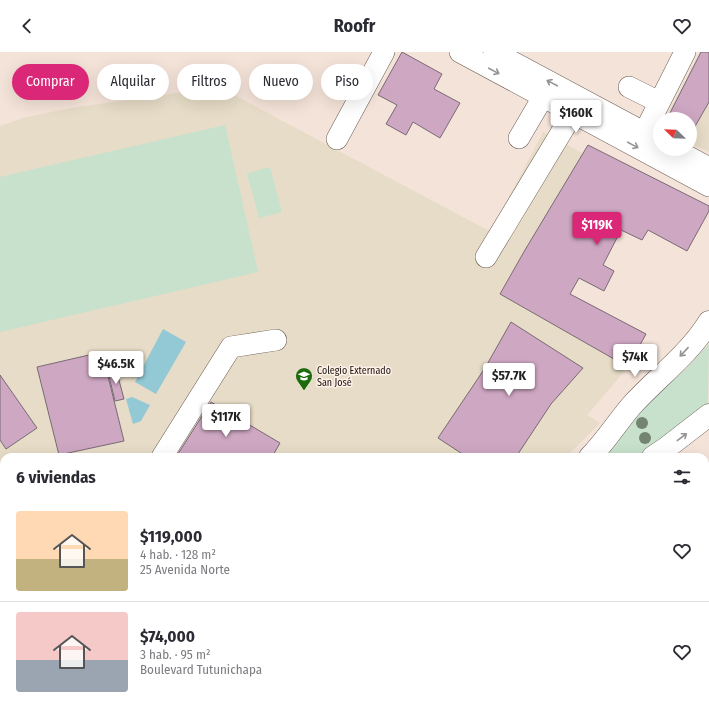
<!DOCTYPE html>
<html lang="es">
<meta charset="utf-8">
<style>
body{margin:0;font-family:"Fira Sans Condensed",sans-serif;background:#f7f7f7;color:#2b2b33;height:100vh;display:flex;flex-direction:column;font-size:15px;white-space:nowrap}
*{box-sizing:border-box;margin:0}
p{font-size:13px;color:#7c7c81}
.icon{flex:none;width:22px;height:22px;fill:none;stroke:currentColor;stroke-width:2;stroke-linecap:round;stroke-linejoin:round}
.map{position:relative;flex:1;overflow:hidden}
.drawer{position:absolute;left:0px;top:401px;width:709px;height:256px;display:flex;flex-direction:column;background:#fff;border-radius:12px 12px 0 0;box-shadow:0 4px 16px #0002}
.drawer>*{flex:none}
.top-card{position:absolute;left:12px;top:12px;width:400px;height:36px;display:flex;gap:8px}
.needle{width:26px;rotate:293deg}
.fabs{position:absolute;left:653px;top:60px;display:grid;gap:8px}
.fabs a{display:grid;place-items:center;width:44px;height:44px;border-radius:50%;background:#fff;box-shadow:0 4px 16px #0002;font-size:20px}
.price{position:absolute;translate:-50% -34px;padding:0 9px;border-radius:4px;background:#fff;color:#222;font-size:13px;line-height:26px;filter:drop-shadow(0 1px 2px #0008)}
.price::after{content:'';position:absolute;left:50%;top:24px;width:12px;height:9px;margin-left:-6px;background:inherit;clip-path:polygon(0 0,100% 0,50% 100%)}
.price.on{background:#db2777;color:#fff}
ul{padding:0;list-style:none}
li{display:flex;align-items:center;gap:12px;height:100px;padding:0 16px}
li+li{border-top:1px solid #e1e1e2}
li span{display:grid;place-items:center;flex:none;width:112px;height:80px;border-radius:4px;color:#555}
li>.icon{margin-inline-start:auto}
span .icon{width:48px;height:48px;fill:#fffc;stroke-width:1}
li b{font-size:17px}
h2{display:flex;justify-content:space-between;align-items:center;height:48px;padding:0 16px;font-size:17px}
.pill{padding:0 14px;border-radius:18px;background:#fff;box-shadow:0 4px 16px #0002;font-size:14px;line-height:36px}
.pill.on{background:#db2777;color:#fff}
header{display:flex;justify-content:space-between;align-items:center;height:52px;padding:0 16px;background:#fff;font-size:18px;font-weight:700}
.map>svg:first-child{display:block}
.education{fill:#e6dcc7}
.green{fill:#c7e1cc}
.water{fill:#93c8d5}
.building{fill:#cea7c2;stroke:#796a74}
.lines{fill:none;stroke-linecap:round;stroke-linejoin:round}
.minor-casing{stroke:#6a5b52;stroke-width:22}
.major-casing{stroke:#6a5b52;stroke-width:23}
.minor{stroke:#fff;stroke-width:21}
.major{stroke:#fff;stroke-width:22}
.tree{fill:#738470}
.oneway{stroke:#979493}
.labels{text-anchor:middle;stroke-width:3;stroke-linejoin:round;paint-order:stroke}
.poi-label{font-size:10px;fill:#18120e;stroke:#fff1e8;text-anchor:start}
</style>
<header><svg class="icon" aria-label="back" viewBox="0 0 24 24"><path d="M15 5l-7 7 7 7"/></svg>Roofr<svg class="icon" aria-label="heart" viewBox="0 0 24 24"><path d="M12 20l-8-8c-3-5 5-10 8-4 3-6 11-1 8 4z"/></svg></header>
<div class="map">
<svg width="709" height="657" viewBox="0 0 709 657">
<rect width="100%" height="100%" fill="#f4e3d8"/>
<!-- education -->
<g class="education">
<polygon points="700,0 709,0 709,100 690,91 690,67 665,67"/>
<polygon points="219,35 491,180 543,80 584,102 525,198 501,242 628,315 587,363 600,371 566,405 4,405 4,653 318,653 315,657 0,657 0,74 23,66 71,56"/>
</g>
<!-- green -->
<g class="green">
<polygon points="225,73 258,220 0,280 0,125"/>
<polygon points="270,115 282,160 259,166 247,121"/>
<polygon points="709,292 708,353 650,397 636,405 605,405 636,363 667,333 686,317"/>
<polygon points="46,653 184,653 189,657 42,657"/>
</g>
<!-- water -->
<g class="water">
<polygon points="163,277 186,290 156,342 135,330"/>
<polygon points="132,345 150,353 141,369 133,372 126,347"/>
</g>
<!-- building -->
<g class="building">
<polygon points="402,0 442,22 434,37 460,51 440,86 413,70 406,83 386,72 397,53 378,43"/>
<polygon points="701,0 709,0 709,50 693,78 690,77 690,67 672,67 668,65"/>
<polygon points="588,93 709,154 709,159 687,199 648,178 642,188 621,178 603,213 614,219 604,239 579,226 570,242 646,282 628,315 500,242 525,198"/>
<polygon points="511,270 583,316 551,352 516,405 467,405 438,386 485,316"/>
<polygon points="102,300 124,389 59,403 37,315"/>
<polygon points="116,317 124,347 115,349 108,320"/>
<polygon points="0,323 37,376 6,397 0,388"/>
<polygon points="211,350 280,391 272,405 176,405"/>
<polygon points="706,458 709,460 709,657 641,657 643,653 705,653"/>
<polygon points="0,459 4,463 4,490 0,493"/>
<polygon points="407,653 624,653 623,657 407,657"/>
</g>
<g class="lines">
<!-- minor casing -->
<g class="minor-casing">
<g id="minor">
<polyline points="460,0 709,134"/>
<polyline points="494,0 660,89"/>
<polyline points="629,35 659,50"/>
<polyline points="644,81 685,0"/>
<polyline points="519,86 543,45"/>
<polyline points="337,87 384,0"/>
<polyline points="674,97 709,116"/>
<polyline points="486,205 573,61"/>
<polyline points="162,405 231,295 276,288"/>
<polyline points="0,598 4,587"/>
<polyline points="0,626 4,618"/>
<polyline points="496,657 497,656"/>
</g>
</g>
<!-- major casing -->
<g class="major-casing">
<g id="major">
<path d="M590 405C606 389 618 369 633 352 658 325 689 302 709 270"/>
<polyline points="653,405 665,397 709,363"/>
<polyline points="339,657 343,653"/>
<polyline points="365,657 369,653"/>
</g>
</g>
<!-- minor -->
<use href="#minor" class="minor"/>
<!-- major -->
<use href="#major" class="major"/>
</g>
<!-- trees -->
<g class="tree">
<circle cx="642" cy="371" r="6"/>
<circle cx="645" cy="386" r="6"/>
</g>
<!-- one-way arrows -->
<defs><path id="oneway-shaft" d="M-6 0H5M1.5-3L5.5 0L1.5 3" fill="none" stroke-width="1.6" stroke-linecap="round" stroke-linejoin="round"/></defs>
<g class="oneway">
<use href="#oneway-shaft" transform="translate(494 19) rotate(28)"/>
<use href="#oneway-shaft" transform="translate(552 31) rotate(-152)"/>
<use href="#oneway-shaft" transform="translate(633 93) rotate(28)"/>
<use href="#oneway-shaft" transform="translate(684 300) rotate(133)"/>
<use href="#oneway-shaft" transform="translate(682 385) rotate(-37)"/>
</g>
<!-- icons -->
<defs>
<g id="school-pin" transform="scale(0.9)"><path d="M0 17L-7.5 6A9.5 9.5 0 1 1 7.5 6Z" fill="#1e6b0e" stroke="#fff1e8"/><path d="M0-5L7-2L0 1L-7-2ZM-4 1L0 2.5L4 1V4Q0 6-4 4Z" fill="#fff"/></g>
</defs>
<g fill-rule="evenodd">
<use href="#school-pin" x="304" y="324"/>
</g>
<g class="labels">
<!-- poi labels -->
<g class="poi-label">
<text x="317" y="322">Colegio Externado<tspan x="317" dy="12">San José</tspan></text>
</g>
</g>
</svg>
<div class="fabs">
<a><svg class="needle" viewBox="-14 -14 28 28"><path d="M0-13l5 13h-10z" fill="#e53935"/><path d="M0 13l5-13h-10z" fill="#7c7c81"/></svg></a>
</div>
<b class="price" style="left:576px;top:82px">$160K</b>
<b class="price on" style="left:597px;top:194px">$119K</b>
<b class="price" style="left:635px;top:326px">$74K</b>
<b class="price" style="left:116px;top:333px">$46.5K</b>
<b class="price" style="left:509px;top:345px">$57.7K</b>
<b class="price" style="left:226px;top:386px">$117K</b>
<div class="top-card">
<a class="pill on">Comprar</a>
<a class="pill">Alquilar</a>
<a class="pill">Filtros</a>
<a class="pill">Nuevo</a>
<a class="pill">Piso</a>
</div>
<section class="drawer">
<h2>6 viviendas<svg class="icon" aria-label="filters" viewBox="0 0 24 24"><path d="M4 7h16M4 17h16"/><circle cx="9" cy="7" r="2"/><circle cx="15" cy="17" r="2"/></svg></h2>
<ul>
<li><span style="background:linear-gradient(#ffd9b3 60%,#c2b280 0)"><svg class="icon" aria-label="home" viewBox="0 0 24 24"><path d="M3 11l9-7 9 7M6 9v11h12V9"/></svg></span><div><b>$119,000</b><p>4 hab. · 128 m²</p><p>25 Avenida Norte</p></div><svg class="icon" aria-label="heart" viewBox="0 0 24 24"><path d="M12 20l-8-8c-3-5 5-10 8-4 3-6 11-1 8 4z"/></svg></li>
<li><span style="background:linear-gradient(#f6c9c9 60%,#9aa5b1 0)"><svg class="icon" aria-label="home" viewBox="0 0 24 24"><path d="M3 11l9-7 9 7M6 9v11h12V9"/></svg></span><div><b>$74,000</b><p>3 hab. · 95 m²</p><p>Boulevard Tutunichapa</p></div><svg class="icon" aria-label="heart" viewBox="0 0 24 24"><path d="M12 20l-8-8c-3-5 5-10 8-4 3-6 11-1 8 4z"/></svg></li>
</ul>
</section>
</div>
